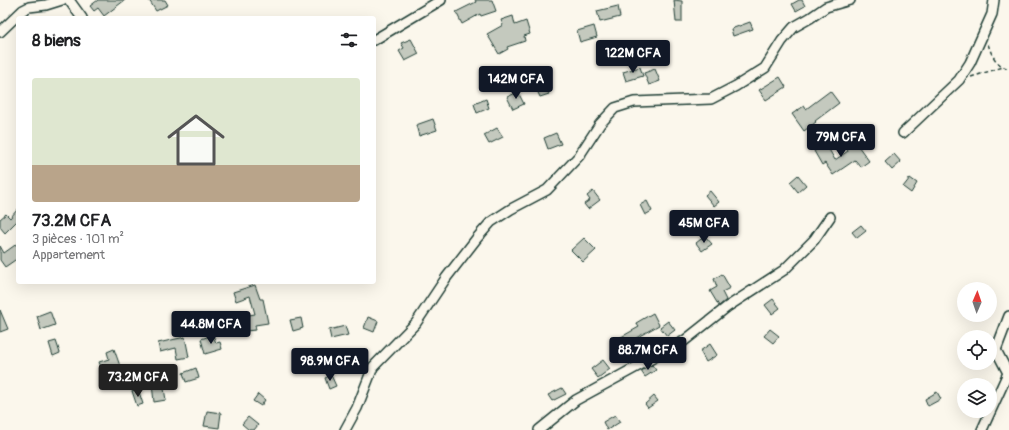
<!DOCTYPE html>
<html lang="fr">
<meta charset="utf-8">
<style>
body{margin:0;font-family:Pangolin,sans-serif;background:#f2f2f2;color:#202124;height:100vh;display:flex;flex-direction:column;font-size:15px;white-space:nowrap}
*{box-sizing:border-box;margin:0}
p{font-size:13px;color:#757577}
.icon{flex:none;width:22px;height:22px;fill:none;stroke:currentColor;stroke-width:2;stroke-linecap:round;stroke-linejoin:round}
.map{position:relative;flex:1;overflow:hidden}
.panel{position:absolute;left:16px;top:16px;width:360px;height:268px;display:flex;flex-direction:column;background:#fff;border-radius:4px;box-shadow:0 4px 16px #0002}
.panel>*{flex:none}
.needle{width:26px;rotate:2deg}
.controls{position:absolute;left:957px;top:282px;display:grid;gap:8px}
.controls a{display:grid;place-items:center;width:40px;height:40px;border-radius:50%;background:#fff;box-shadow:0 4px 16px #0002;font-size:20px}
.price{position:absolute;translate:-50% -34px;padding:0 9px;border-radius:4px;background:#111827;color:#fff;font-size:13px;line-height:26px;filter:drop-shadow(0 1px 2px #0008)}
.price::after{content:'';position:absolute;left:50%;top:24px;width:12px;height:9px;margin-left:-6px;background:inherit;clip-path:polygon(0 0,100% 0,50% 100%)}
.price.on{background:#222;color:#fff}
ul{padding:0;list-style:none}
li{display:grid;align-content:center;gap:8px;height:212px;padding:0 16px}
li+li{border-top:1px solid #e0e0e0}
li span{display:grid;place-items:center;height:124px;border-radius:4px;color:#555}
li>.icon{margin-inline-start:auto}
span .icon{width:72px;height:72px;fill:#fffc;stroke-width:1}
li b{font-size:17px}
h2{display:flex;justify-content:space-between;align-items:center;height:48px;padding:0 16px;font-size:17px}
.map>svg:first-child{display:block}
.building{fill:#c4c9be;stroke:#1f3d34}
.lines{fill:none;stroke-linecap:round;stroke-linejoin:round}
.street-casing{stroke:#1f3d34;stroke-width:12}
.path{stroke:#1f3d34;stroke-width:1.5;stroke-dasharray:4 3;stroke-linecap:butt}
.street{stroke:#fbf7ec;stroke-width:9}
</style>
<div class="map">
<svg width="1009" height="430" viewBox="0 0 1009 430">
<rect width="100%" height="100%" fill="#fbf7ec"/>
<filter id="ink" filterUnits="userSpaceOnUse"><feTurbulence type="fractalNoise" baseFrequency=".025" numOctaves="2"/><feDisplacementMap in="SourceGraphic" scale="8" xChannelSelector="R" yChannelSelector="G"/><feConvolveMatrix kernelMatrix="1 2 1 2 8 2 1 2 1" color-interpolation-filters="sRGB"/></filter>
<g filter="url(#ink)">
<!-- building -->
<g class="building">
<polygon points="98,0 125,0 104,16 98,8 94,11 90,6"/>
<polygon points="149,0 165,0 168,5 156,11"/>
<polygon points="475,0 492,0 496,11 481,16 480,14 462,24 456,12 476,2"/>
<polygon points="674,0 682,1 682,22 676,22"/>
<polygon points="799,0 802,0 805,6 796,11 792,4"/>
<polygon points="618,6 620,17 600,22 597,11"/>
<polygon points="513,16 515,25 526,21 530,34 524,36 525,41 507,47 508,49 499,54 487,34 503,25 501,20"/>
<polygon points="750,22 753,29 733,36 731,29"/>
<polygon points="594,26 597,37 580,42 577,31"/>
<polygon points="411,39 419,54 405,61 399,51 404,48 401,43"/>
<polygon points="650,46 652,56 645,58 642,48"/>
<polygon points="640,67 643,76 626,81 623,72"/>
<polygon points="655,69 660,81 649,85 644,73"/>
<polygon points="780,77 786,87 766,100 759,90"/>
<polygon points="544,82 549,94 540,97 535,86"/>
<polygon points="830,91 839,103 815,121 816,122 804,131 792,114 804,106 806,109"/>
<polygon points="518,92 524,104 513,109 507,97"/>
<polygon points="486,99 489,108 477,113 474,104"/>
<polygon points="433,119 437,130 419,136 416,125"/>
<polygon points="497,128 503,137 489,144 484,135"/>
<polygon points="556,133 561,144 548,149 544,138"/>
<polygon points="856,143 869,161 861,167 855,160 833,175 825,163 822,165 814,151 826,144 835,160 848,151 847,149"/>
<polygon points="894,154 901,162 892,170 885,162"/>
<polygon points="798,175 806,185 798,192 790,182"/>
<polygon points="910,178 917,183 911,193 903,187"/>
<polygon points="593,191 600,200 588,209 584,204 590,200 587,196"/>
<polygon points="710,191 719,202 714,206 705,195"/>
<polygon points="647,201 652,211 645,215 640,205"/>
<polygon points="18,209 18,220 5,233 0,227 0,219 6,214 10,218"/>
<polygon points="861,225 866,231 857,238 852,232"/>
<polygon points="705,236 712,244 702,251 696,243"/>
<polygon points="584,238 596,250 583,262 571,250"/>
<polygon points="18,243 18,258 5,267 0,260 0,246 4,253"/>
<polygon points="722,274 730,288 722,292 726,300 719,306 710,291 717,287 714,279"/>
<polygon points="255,285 260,299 263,299 268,323 255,325 256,330 245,331 243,316 255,314 250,296 236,301 233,292"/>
<polygon points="773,299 780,308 772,314 765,305"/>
<polygon points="0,310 8,329 0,332"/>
<polygon points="50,311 55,325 41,330 37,316"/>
<polygon points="653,313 659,325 636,338 639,343 620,353 614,341 639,327 636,323"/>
<polygon points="368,317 378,321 374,332 364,328"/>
<polygon points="301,318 303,328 293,331 290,320"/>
<polygon points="668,321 675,330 667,336 660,327"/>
<polygon points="345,326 348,335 331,339 329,330"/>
<polygon points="770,329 779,336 773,343 764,336"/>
<polygon points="213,335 216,343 220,342 222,349 205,354 201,339"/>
<polygon points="185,337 189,357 178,359 176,348 160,352 158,343"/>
<polygon points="56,341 60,353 53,356 49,343"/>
<polygon points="710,344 717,355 706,362 700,351"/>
<polygon points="114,349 126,383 109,389 99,362 109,359 107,352"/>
<polygon points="603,360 610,369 598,378 591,369"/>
<polygon points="652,365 656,370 645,377 641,371"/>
<polygon points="196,368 199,378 186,382 183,373"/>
<polygon points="331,375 336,386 329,389 325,378"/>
<polygon points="163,383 166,400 154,402 152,384"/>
<polygon points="562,388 566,394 552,401 548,395"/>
<polygon points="138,389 143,404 137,406 132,391"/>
<polygon points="937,392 941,399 928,406 925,399"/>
<polygon points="258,394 265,400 261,406 253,401"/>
<polygon points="654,396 658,401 648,408 645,404"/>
<polygon points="207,411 221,413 219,428 204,426"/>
<polygon points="615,415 620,422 607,430 603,422"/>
<polygon points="248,417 258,425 254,430 249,430 242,424"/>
</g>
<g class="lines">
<!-- street casing -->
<g class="street-casing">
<g id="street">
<polyline points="69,0 82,18"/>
<polyline points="0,32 23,10 29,7 46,5 62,0"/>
<polyline points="374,40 441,0"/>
<polyline points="903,133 959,80 970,63 992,14 994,0"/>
<polyline points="345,430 357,408 373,367 416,323 446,278 477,238 491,222 511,209 547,190 579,156 600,124 615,108 634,102 711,99 736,86 765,68 782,41 794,27 810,18 826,7 850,0"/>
<polyline points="539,430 576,400 684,341 727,307 784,270 814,240 830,217"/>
<polyline points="982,430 1008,373 996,350 1009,316"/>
</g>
</g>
<!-- path -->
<g class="path">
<path d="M988 44C992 56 996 65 1009 69"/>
<polyline points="971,77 1003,67"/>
</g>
<!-- street -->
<use href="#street" class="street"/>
</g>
</g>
</svg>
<div class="controls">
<a><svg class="needle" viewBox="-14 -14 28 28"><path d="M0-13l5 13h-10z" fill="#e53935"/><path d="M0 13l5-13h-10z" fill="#757577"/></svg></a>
<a><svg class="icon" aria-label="locate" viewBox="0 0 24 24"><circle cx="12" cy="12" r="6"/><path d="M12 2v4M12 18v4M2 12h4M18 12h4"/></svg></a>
<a><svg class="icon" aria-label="layers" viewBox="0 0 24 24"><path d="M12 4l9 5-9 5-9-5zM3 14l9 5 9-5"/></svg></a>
</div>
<b class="price" style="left:633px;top:74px">122M CFA</b>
<b class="price" style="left:516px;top:100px">142M CFA</b>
<b class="price" style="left:841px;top:158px">79M CFA</b>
<b class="price" style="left:704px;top:244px">45M CFA</b>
<b class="price" style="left:211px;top:345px">44.8M CFA</b>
<b class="price" style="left:648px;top:371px">88.7M CFA</b>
<b class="price" style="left:330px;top:382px">98.9M CFA</b>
<b class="price on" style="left:138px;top:398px">73.2M CFA</b>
<section class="panel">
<h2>8 biens<svg class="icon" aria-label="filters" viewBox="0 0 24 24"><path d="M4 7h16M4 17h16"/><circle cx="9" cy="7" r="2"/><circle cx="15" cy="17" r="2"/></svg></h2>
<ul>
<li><span style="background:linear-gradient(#dfe7d0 70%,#b9a48a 0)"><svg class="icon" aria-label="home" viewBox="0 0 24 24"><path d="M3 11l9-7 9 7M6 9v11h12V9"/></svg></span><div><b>73.2M CFA</b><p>3 pièces · 101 m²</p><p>Appartement</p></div></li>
</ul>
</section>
</div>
